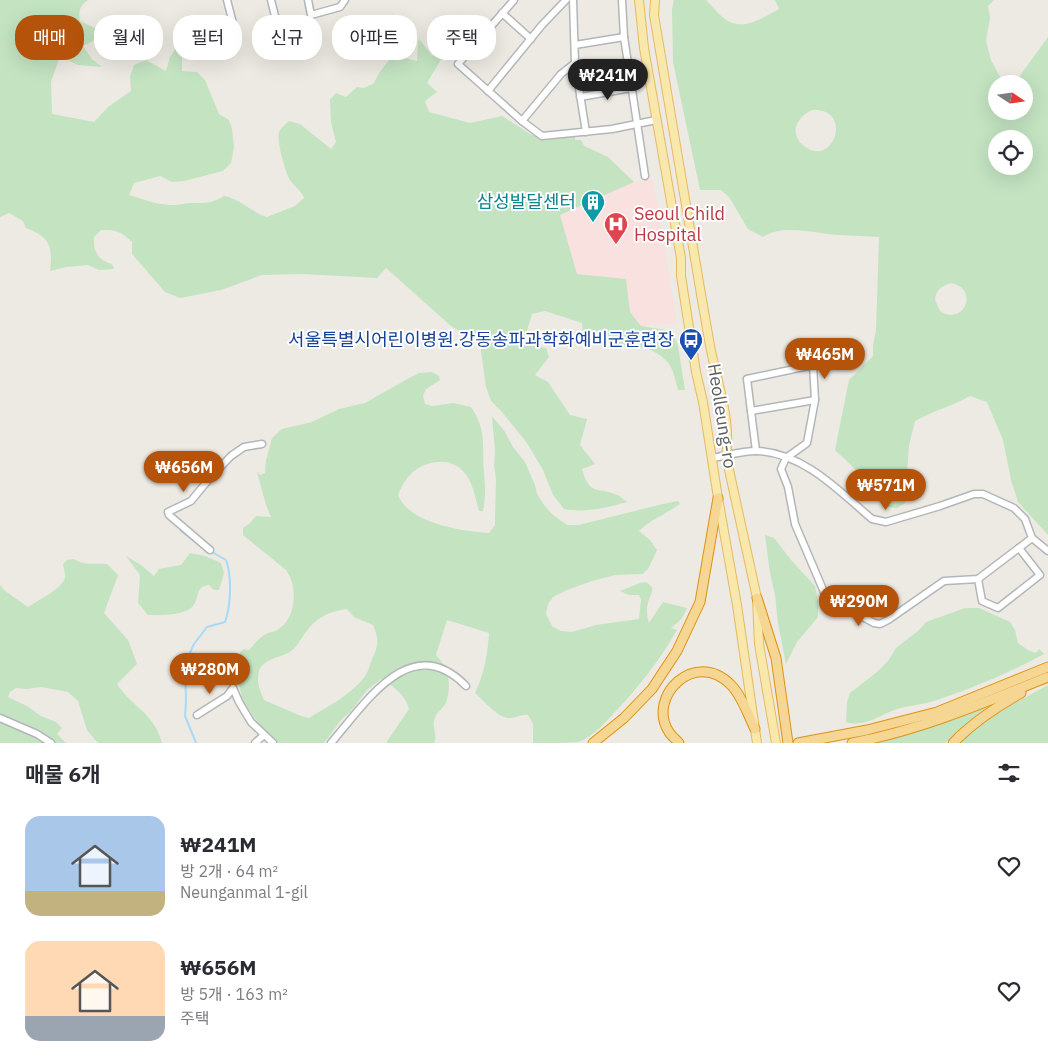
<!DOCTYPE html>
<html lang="ko">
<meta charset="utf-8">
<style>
body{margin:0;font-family:"IBM Plex Sans","Noto Sans KR",sans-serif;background:#f2f2f3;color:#2b2b33;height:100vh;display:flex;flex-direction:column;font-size:19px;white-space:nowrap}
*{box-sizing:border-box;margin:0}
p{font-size:16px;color:#7c7c81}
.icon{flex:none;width:28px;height:28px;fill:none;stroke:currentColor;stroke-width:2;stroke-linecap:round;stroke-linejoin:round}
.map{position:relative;height:743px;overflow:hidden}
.drawer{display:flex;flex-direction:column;background:#fff;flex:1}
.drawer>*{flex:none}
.guide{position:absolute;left:15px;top:15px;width:500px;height:45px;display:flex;gap:10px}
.needle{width:32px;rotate:103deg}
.controls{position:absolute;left:988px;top:75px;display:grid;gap:10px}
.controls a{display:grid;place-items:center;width:45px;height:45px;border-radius:50%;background:#fff;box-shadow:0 5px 20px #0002;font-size:25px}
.price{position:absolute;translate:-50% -42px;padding:0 11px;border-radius:18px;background:#b45309;color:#fff;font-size:16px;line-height:32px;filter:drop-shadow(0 1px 2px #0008)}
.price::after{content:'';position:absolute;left:50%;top:30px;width:15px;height:11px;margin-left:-8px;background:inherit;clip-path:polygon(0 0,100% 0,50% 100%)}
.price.selected{background:#222;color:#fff}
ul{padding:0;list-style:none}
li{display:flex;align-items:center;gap:15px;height:125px;padding:0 25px}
li span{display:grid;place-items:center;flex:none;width:140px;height:100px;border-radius:15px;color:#555}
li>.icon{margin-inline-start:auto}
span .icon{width:60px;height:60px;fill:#fffc;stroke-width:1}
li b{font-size:21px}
h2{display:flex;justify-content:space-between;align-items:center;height:60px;padding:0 25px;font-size:21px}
.pill{padding:0 18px;border-radius:20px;background:#fff;box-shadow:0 5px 20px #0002;font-size:18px;line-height:45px}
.pill.selected{background:#b45309;color:#fff}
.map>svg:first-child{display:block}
.medical{fill:#f9e1e0}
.green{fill:#c3e3c1;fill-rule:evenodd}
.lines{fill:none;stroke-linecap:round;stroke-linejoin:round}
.stream{stroke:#a7daf8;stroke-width:2}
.minor-casing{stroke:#b3b6b9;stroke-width:9}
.major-casing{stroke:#e6b962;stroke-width:10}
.highway-casing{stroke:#df9211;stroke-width:11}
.minor{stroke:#fff;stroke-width:6}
.major{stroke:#f9e8ac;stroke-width:8}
.highway{stroke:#f5d692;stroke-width:9}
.labels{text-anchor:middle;stroke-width:4;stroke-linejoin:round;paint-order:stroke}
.culture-label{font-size:18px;fill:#0d838f;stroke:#fff;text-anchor:end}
.health-label{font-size:18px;fill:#be3a42;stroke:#fff;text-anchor:start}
.transit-label{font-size:18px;fill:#164399;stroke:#fff;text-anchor:end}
.street-label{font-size:18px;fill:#5b5f63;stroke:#fff}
</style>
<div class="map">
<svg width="1048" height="743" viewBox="0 0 1048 743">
<rect width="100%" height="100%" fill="#edeae3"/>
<!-- medical -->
<polygon class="medical" points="653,178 677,323 641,326 630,312 626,279 577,274 560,215 634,182"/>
<!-- green -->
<g class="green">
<path d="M0 0H88C80 6 78 11 80 21L103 32H98L93 41 83 46 92 59 102 67 78 65 60 56 51 82 52 114 94 122 108 107 131 91 130 77 134 65 146 60 166 71 170 57 177 46 182 50V71L197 72 205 80 219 114 229 120 232 129 234 147 231 163 223 171 184 181 172 182 160 176 134 183 129 195C143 199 160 206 175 205 180 205 185 203 191 203 206 203 210 204 224 196 241 199 251 212 267 217L295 206 304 198C301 190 295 187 290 180 285 171 275 138 280 130 282 127 286 124 289 121L300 124 331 149 336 142 331 122 330 100 336 93 346 97 357 87 364 88 374 83 379 73 393 55 404 53 405 58 417 61 418 41 420 40 432 56 435 55 443 44 448 48 427 83 437 92 425 101 429 112 470 123 502 116 530 134 544 139 575 137V140H581L584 146 608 157 634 182 560 215 577 274 626 279 630 312 641 326 672 331 678 346 685 390H678C672 367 672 361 649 349L583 338 582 323 545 311 532 314 523 344 546 348 549 357 535 375 548 382 570 415 587 419 580 445 595 464 582 469C590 497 597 486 617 495 621 496 624 500 627 502 607 508 584 513 564 509L553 495 543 470 527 443 501 411 491 401 486 387 480 344 451 326 386 268 377 278 303 274 262 275 221 290 180 298 165 292 132 254V242C120 231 116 230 101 230L94 237C93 252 98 260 112 264L114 269 99 270 88 265 67 267 50 271C53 246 50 237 26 228L23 221 9 213 0 217Z"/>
<path d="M674 0H706C711 5 715 10 720 15 740 34 759 20 779 9L775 0H994L988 6 990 18 986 41 991 60 1001 79 1019 77 1048 37V535L1018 502 1011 480 1003 440 987 402 970 396C952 406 933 411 915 421L909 445 905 503 897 508 888 507 855 469 835 450 849 380 873 356V345L876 331 879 237C866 236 853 236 840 235 817 234 783 223 763 237L748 229 729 197 721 190H700L673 62 672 9ZM996 84H1024V111H996ZM812 110C854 107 834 169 804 146 788 133 797 117 812 110ZM996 139H1024V166H996ZM951 283C980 289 964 327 940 311L935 300C936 290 941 286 951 283Z"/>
<path d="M432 372 439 376 440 380 426 389 423 396 425 404 432 406 453 403 471 407C487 430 482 447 484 472 485 487 486 496 483 511H479C475 497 473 481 463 471 449 456 423 461 410 475 404 481 401 488 398 495 409 524 463 531 489 533L495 525V519L496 479 494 466 495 451 492 416 505 432 513 447 525 462 535 485 537 494 544 505 553 515 567 525H579L663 504 678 501 680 504C666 514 650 520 639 531L650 540 657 550 648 569 642 574 615 575 592 581 567 590 553 597 548 604 546 614 552 626 561 631 572 632 596 625 639 619 641 600 639 595H629L620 591 640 583 646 582 652 587C653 593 649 597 648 603 646 610 647 616 649 623L663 602 687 608C683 618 679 622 671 628L677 630C659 661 639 687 614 713 604 724 593 736 579 742 568 743 545 743 533 743V724L528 715C521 714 515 719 508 718 496 716 484 701 475 693 484 675 488 653 489 633L447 620 436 655C447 667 451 679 448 695 447 698 447 701 446 703 443 709 436 712 434 720 432 728 438 736 434 743H386L409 709C406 695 393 686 381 679L367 690 350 712 341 720 324 743H278L260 726 242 699 240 688 234 675 240 652 244 649 249 650C254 645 259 637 266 634 269 632 274 632 277 630 297 619 298 586 286 570L243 535V528L249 524 256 516 271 517 266 505 257 472 260 475 265 473 266 460 272 438 282 429 312 422 339 409 365 403 409 378 419 373ZM347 609 354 617 373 625C380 641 378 646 371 662 369 667 367 675 363 679 350 695 327 707 309 718L301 716 264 700C260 691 256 682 259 671 263 658 282 658 291 651 297 647 299 642 303 636 316 618 326 612 347 609Z"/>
<polygon points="765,535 774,538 791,560 815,586 818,601 818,617 797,642 786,664 778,623 775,595 770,573"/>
<path d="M190 553 205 556 221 563 224 573 219 590H214L209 585C193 587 201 600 191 608 180 616 161 615 148 615L138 603 140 575 126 556 141 565 154 576 159 569 181 565Z"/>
<path d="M74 559C84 566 95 563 107 564L118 575 104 613 128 640 137 664 117 684C131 706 155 714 162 743H98L87 730 78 701 68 692 41 687 27 689 16 688 10 692 8 697 27 706 41 716 56 722 62 728 57 734 66 743H0V585L5 591 28 607C37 601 64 588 65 577 65 573 64 568 63 564L67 560Z"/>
<path d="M965 608H979L1010 622 1015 630 1018 643 1028 650 1036 653 1039 649 1044 654C1009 673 964 692 927 703 917 705 906 706 897 709 880 715 864 728 846 722L847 702 850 693 877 672 888 661 896 648 919 630 926 622Z"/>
<polygon points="1048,685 1048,743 958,743 991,716"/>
<polygon points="990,705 969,721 945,743 876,743 958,718"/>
</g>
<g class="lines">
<!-- stream -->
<g class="stream">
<polyline points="181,531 201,546"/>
<path d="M196 743 185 716 186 702 185 663 194 644 207 627 225 622C231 606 232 576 226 560L212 552"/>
</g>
<!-- minor casing -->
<g class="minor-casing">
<g id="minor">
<polyline points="227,0 236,35"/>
<polyline points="271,0 277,24"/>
<polyline points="308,0 311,15 340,7 345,0"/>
<polyline points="514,0 458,64 522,121 542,136 612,129 656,120"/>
<polyline points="573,0 575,63 586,132"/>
<polyline points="622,0 624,37 645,176"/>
<polyline points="502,13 531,39"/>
<polyline points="575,45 624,37"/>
<polyline points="488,91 542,25 566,0"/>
<polyline points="580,97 631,88"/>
<polyline points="522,121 561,74 575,63"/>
<polyline points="751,411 815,400"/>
<polyline points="756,451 747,379 813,365 815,400 807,443 786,458 781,469 788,487 795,524 824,592 828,598 874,623 880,624 888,620 944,581 978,579 1032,538"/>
<path d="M712 458C726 456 745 450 758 451 805 454 838 490 872 519L886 522 940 506 974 494H983L1014 508 1025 519 1032 538 1048 551"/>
<polyline points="210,550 169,515 168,512 191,501 210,478 231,456 244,447 262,444"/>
<polyline points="978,579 982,601 998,608 1040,575 1019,548"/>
<polyline points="197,715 227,696 233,688 239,702 251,722 273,743"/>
<polyline points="0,718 37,734 51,743"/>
<polyline points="255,743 264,735"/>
<path d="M331 743C365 704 411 629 466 686"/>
</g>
</g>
<!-- major casing -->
<g class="major-casing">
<g id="major">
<polyline points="639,0 644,48 681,258 681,276 696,372 703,402 718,498 737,605 757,743"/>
<path d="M655 0 654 15C672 124 690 232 709 340 715 377 732 419 726 456L757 598 759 644 776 743"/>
</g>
</g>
<!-- highway casing -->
<g class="highway-casing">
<g id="highway">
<polyline points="757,598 776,658 788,743"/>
<polyline points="593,743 624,718 652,689 677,651 700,602 718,498"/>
<path d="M679 743C676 739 671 736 669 732 646 697 695 648 731 685 742 696 748 715 755 729"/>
<polyline points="798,743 867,730 937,712 1048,667"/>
<path d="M852 743C920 730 984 703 1048 677"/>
<path d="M953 743C973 722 996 707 1021 693"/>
</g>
</g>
<!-- minor -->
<use href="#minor" class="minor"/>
<!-- major -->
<use href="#major" class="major"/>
<!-- highway -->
<use href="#highway" class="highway"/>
</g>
<!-- icons -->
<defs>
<g id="building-pin" transform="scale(1.25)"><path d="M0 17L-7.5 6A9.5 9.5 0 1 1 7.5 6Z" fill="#0f9aa8" stroke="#fff"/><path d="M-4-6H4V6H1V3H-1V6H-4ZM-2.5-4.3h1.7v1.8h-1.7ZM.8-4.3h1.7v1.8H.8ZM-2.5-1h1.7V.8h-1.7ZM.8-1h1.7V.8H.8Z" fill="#fff"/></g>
<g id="hospital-pin" transform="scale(1.25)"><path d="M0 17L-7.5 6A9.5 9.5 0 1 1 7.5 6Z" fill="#e0444e" stroke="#fff"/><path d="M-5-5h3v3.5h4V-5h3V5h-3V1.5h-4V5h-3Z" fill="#fff"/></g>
<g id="bus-pin" transform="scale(1.25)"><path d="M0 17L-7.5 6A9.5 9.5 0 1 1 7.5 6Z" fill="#1a4fb4" stroke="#fff"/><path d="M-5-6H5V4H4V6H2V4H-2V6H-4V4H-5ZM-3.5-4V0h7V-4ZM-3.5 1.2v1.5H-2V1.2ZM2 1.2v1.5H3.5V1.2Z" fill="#fff"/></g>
</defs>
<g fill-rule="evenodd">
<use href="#building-pin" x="593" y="202"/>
<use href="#hospital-pin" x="616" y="224"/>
<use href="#bus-pin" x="691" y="340"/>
</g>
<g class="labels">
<!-- culture labels -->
<g class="culture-label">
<text x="576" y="208">삼성발달센터</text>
</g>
<!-- health labels -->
<g class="health-label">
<text x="634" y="220">Seoul Child<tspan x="634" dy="21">Hospital</tspan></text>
</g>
<!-- transit labels -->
<g class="transit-label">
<text x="674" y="346">서울특별시어린이병원.강동송파과학화예비군훈련장</text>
</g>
<!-- street labels -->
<g class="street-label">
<text transform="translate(722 416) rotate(81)" y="6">Heolleung-ro</text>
</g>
</g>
</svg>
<div class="controls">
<a><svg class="needle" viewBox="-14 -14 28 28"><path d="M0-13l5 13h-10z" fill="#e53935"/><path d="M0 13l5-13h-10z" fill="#7c7c81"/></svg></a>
<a><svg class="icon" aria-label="locate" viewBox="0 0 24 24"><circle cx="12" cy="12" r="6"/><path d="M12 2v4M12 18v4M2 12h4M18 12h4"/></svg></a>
</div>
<b class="price selected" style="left:608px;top:101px">₩241M</b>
<b class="price" style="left:825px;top:380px">₩465M</b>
<b class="price" style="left:184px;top:493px">₩656M</b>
<b class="price" style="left:886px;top:511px">₩571M</b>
<b class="price" style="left:859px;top:627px">₩290M</b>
<b class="price" style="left:210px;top:695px">₩280M</b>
<div class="guide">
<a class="pill selected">매매</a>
<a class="pill">월세</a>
<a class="pill">필터</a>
<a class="pill">신규</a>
<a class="pill">아파트</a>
<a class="pill">주택</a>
</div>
</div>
<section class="drawer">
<h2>매물 6개<svg class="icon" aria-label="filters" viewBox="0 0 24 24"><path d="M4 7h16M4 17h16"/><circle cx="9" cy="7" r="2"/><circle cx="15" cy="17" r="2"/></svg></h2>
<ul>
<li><span style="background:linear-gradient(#a9c7e8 75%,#c2b280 0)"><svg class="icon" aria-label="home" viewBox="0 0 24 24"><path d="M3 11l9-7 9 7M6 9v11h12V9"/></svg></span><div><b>₩241M</b><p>방 2개 · 64 m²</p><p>Neunganmal 1-gil</p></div><svg class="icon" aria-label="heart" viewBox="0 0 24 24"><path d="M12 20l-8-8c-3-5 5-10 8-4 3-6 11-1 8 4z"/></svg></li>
<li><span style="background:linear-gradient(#ffd9b3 75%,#9aa5b1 0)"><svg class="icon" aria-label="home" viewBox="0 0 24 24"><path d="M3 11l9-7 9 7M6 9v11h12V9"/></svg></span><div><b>₩656M</b><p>방 5개 · 163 m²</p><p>주택</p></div><svg class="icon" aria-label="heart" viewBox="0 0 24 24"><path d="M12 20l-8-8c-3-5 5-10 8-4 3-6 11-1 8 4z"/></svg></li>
</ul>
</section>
